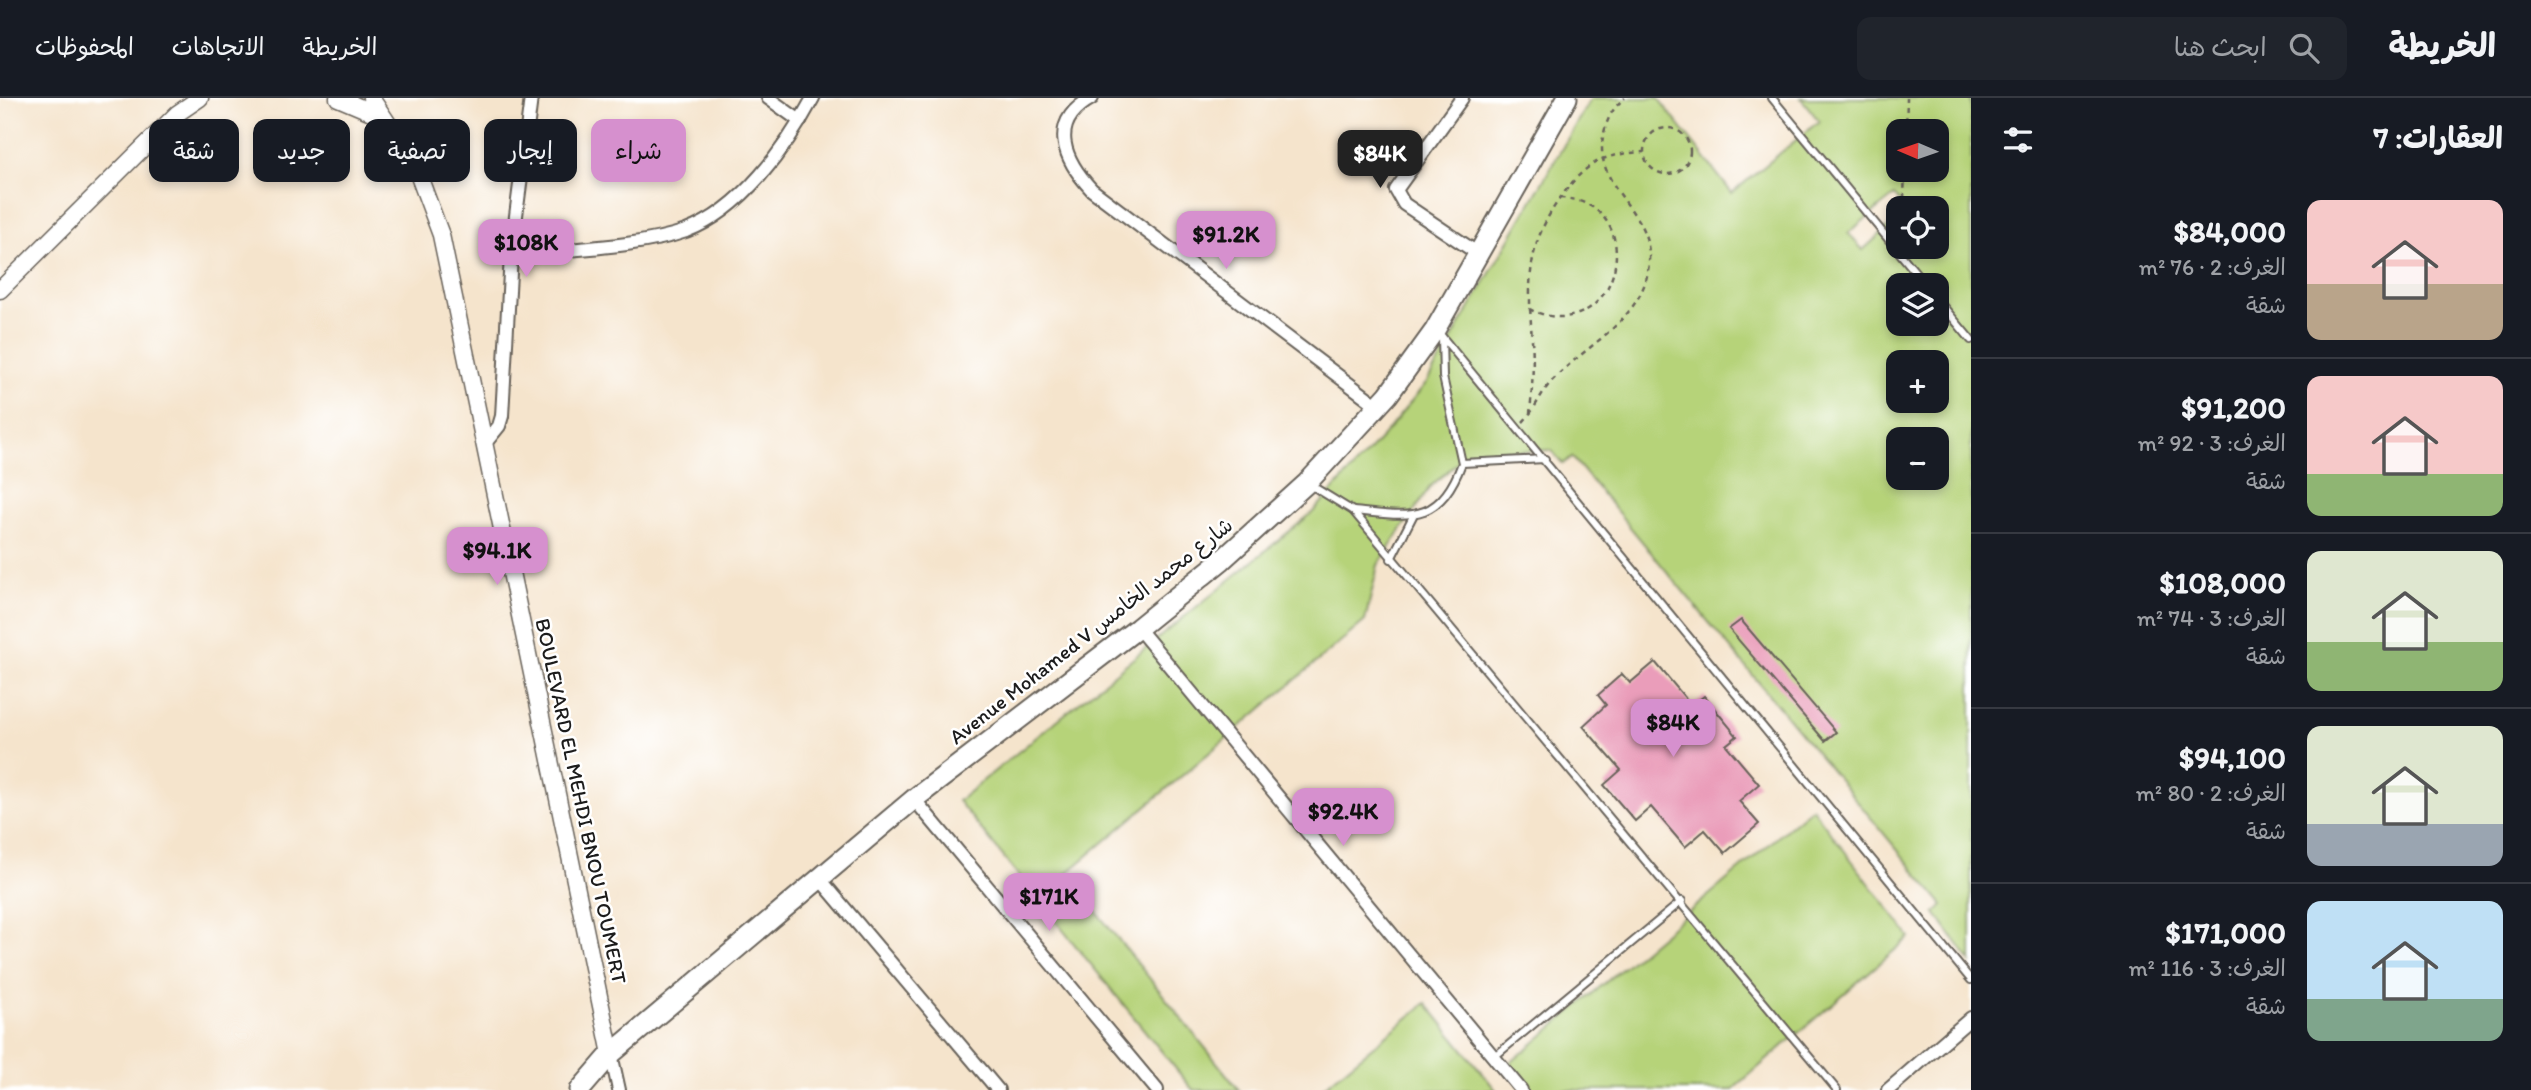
<!DOCTYPE html>
<html lang="ar">
<meta charset="utf-8">
<style>
body{margin:0;font-family:Itim,"Playpen Sans Arabic",sans-serif;background:#20242c;color:#f1f3f6;direction:rtl;height:100vh;display:flex;flex-direction:column;font-size:26px;white-space:nowrap}
*{box-sizing:border-box;margin:0}
p{font-size:23px;color:#9ea1a6}
.icon{flex:none;width:38px;height:38px;fill:none;stroke:currentColor;stroke-width:2;stroke-linecap:round;stroke-linejoin:round}
.map{position:relative;flex:1;overflow:hidden;direction:ltr}
.panel{display:flex;flex-direction:column;background:#171b24;width:560px}
.panel>*{flex:none}
.guide{position:absolute;left:21px;top:21px;width:665px;height:63px;direction:rtl;display:flex;gap:14px}
.needle{width:46px;rotate:272deg}
.fabs{position:absolute;left:1886px;top:21px;display:grid;gap:14px}
.fabs a{display:grid;place-items:center;width:63px;height:63px;border-radius:14px;background:#171b24;box-shadow:0 4px 10px #0003;font-size:35px}
.price{position:absolute;translate:-50% -60px;padding:0 16px;border-radius:14px;background:#d690ce;color:#111;font-size:23px;line-height:46px;filter:drop-shadow(0 2px 4px #0008)}
.price::after{content:'';position:absolute;left:50%;top:42px;width:21px;height:16px;margin-left:-10px;background:inherit;clip-path:polygon(0 0,100% 0,50% 100%)}
.price.on{background:#222;color:#fff}
ul{padding:0;list-style:none}
li{display:flex;align-items:center;gap:21px;height:175px;padding:0 28px}
li+li{border-top:2px solid #363941}
li span{display:grid;place-items:center;flex:none;width:196px;height:140px;border-radius:14px;color:#555}
li>.icon{margin-inline-start:auto}
span .icon{width:84px;height:84px;fill:#fffc;stroke-width:1}
li b{font-size:30px}
h2{display:flex;justify-content:space-between;align-items:center;height:84px;padding:0 28px;font-size:30px}
.pill{padding:0 24px;border-radius:14px;background:#171b24;box-shadow:0 4px 10px #0003;font-size:24px;line-height:63px}
.pill.on{background:#d690ce;color:#111}
header{display:flex;align-items:center;gap:42px;box-sizing:border-box;height:98px;padding:0 35px;background:#171b24;border-bottom:2px solid #363941}
header strong{font-size:33px}
nav{display:flex;gap:38px;margin-inline-start:auto;font-size:24px}
.search{width:490px;height:63px;background:#20242c;display:flex;align-items:center;gap:18px;box-sizing:border-box;padding:0 24px;border-radius:14px;color:#9ea1a6;font-size:26px}
main{display:flex;flex:1;min-height:0}
.map>svg:first-child{display:block}
.green{fill:#b6d379;stroke:#69784a;stroke-width:2;fill-rule:evenodd}
.building{fill:#ea9dba}
.lines{fill:none;stroke-linecap:round;stroke-linejoin:round}
.lane-casing{stroke:#68625a;stroke-width:10}
.street-casing{stroke:#68625a;stroke-width:16}
.secondary-casing{stroke:#68625a;stroke-width:19}
.primary-casing{stroke:#68625a;stroke-width:23}
.path{stroke:#68625a;stroke-width:2.5;stroke-dasharray:5 5;stroke-linecap:butt}
.lane{stroke:#fff;stroke-width:6}
.street{stroke:#fff;stroke-width:12}
.secondary{stroke:#fff;stroke-width:16}
.primary{stroke:#fff;stroke-width:19}
.labels{text-anchor:middle;stroke-width:5;stroke-linejoin:round;paint-order:stroke}
.street-label{font-size:21px;fill:#1c1c1c;stroke:#fff}
</style>
<header>
<strong>الخريطة</strong>
<div class="search"><svg class="icon" aria-label="search" viewBox="0 0 24 24"><circle cx="10" cy="10" r="6"/><path d="M15 15l6 6"/></svg>ابحث هنا</div>
<nav><a>الخريطة</a><a>الاتجاهات</a><a>المحفوظات</a></nav>
</header>
<main>
<section class="panel">
<h2>العقارات: 7<svg class="icon" aria-label="filters" viewBox="0 0 24 24"><path d="M4 7h16M4 17h16"/><circle cx="9" cy="7" r="2"/><circle cx="15" cy="17" r="2"/></svg></h2>
<ul>
<li><span style="background:linear-gradient(#f6c9c9 60%,#b9a48a 0)"><svg class="icon" aria-label="home" viewBox="0 0 24 24"><path d="M3 11l9-7 9 7M6 9v11h12V9"/></svg></span><div><b>$84,000</b><p>الغرف: 2 · 76 m²</p><p>شقة</p></div></li>
<li><span style="background:linear-gradient(#f6c9c9 70%,#8fb573 0)"><svg class="icon" aria-label="home" viewBox="0 0 24 24"><path d="M3 11l9-7 9 7M6 9v11h12V9"/></svg></span><div><b>$91,200</b><p>الغرف: 3 · 92 m²</p><p>شقة</p></div></li>
<li><span style="background:linear-gradient(#dfe7d0 65%,#8fb573 0)"><svg class="icon" aria-label="home" viewBox="0 0 24 24"><path d="M3 11l9-7 9 7M6 9v11h12V9"/></svg></span><div><b>$108,000</b><p>الغرف: 3 · 74 m²</p><p>شقة</p></div></li>
<li><span style="background:linear-gradient(#dfe7d0 70%,#9aa5b1 0)"><svg class="icon" aria-label="home" viewBox="0 0 24 24"><path d="M3 11l9-7 9 7M6 9v11h12V9"/></svg></span><div><b>$94,100</b><p>الغرف: 2 · 80 m²</p><p>شقة</p></div></li>
<li><span style="background:linear-gradient(#bfe0f5 70%,#7fa58c 0)"><svg class="icon" aria-label="home" viewBox="0 0 24 24"><path d="M3 11l9-7 9 7M6 9v11h12V9"/></svg></span><div><b>$171,000</b><p>الغرف: 3 · 116 m²</p><p>شقة</p></div></li>
</ul>
</section>
<div class="map">
<svg width="1971" height="992" viewBox="0 0 1971 992">
<rect width="100%" height="100%" fill="#fff"/>
<filter id="ink" filterUnits="userSpaceOnUse"><feTurbulence type="fractalNoise" baseFrequency=".0143" numOctaves="2"/><feDisplacementMap in="SourceGraphic" scale="14" xChannelSelector="R" yChannelSelector="G"/><feConvolveMatrix kernelMatrix="1 2 1 2 8 2 1 2 1" color-interpolation-filters="sRGB"/></filter>
<filter id="wash" filterUnits="userSpaceOnUse"><feTurbulence type="fractalNoise" baseFrequency=".00686" numOctaves="4" result="noise"/><feDisplacementMap in="SourceGraphic" scale="28" xChannelSelector="R" yChannelSelector="G"/><feGaussianBlur stdDeviation="1.57" result="paint"/><feColorMatrix in="noise" values="0 0 0 0 0 0 0 0 0 0 0 0 0 0 0 0 0 1.4 0 .05"/><feComposite in="paint" operator="in"/></filter>
<g filter="url(#wash)">
<rect width="100%" height="100%" fill="#f5e4cc"/>
<!-- green -->
<g class="green">
<path d="M1591 0H1658L1732 95 1819 23 1801 0H1971V864L1935 815 1943 807 1572 359 1563 366 1551 352 1469 354 1430 389 1378 467 1365 523 1066 776 1239 992H1193L958 703 1312 415 1384 337 1427 284ZM1899 33H1937V72H1899ZM1894 98 1906 110H1937V149H1899V119L1863 152 1848 135ZM1899 187H1937V226H1899ZM1899 264H1937V303H1899ZM1899 341H1937V380H1899Z"/>
<polygon points="1812,710 1910,839 1732,992 1531,992 1509,966"/>
<polygon points="1426,905 1496,992 1320,992"/>
</g>
<g id="blocks">
<!-- building -->
<g class="building">
<polygon points="1741,522 1836,634 1825,643 1729,531"/>
<polygon points="1655,564 1692,608 1704,598 1737,638 1726,647 1759,686 1739,703 1759,726 1725,755 1705,732 1685,749 1651,709 1635,723 1604,687 1621,672 1583,628 1606,607 1598,597 1622,576 1630,585"/>
</g>
</g>
</g>
<g filter="url(#ink)">
<use href="#blocks" fill-opacity="0" stroke="#68625a" stroke-width="2"/>
<g class="lines">
<!-- lane casing -->
<g class="lane-casing">
<g id="lane">
<polyline points="1772,0 1926,187"/>
<polyline points="1937,201 1971,242"/>
<polyline points="1439,235 1971,882"/>
<polyline points="1462,365 1545,361"/>
<polyline points="1309,386 1353,413 1837,992"/>
<path d="M1353 413C1408 418 1439 428 1462 365L1443 279 1442 239"/>
<polyline points="1391,461 1413,418"/>
<polyline points="1494,959 1682,803"/>
</g>
</g>
<!-- street casing -->
<g class="street-casing">
<g id="street">
<polyline points="768,0 800,23"/>
<path d="M1092 0C1046 25 1065 63 1092 92L1378 308"/>
<polyline points="1462,0 1396,92 1404,106 1480,157"/>
<path d="M511 157C563 151 637 150 686 133 742 112 786 50 813 0"/>
<polyline points="486,344 499,328 502,318 511,157 531,0"/>
<polyline points="1138,530 1521,992"/>
<polyline points="914,701 1157,992"/>
<polyline points="820,781 998,992"/>
<polyline points="611,956 619,992"/>
<polyline points="1888,992 1971,920"/>
</g>
</g>
<!-- secondary casing -->
<g class="secondary-casing">
<g id="secondary">
<polyline points="338,0 383,19"/>
<polyline points="371,0 414,65 441,137 611,956"/>
<polyline points="0,192 178,15 200,0"/>
</g>
</g>
<!-- primary casing -->
<g class="primary-casing">
<polyline id="primary" points="580,992 611,956 914,701 1138,530 1222,462 1307,385 1388,297 1435,232 1567,0"/>
</g>
<!-- path -->
<g class="path">
<circle cx="1667" cy="53" r="23"/>
<polyline points="1906,33 1907,0"/>
<polyline points="1900,110 1904,100 1905,72"/>
<polyline points="1888,125 1899,113"/>
<path d="M1529 211C1620 255 1654 103 1560 100"/>
<path d="M1530 316C1532 292 1534 266 1532 242 1528 182 1526 146 1563 96 1588 63 1604 56 1644 54"/>
<path d="M1523 324C1534 313 1540 297 1550 285 1587 244 1652 219 1649 155 1646 109 1591 86 1604 35 1607 21 1613 9 1625 0"/>
</g>
<!-- lane -->
<use href="#lane" class="lane"/>
<!-- street -->
<use href="#street" class="street"/>
<!-- secondary -->
<use href="#secondary" class="secondary"/>
<!-- primary -->
<use href="#primary" class="primary"/>
</g>
</g>
<g class="labels">
<!-- street labels -->
<g class="street-label">
<text transform="translate(1091 533) rotate(-38)" y="7">Avenue Mohamed V شارع محمد الخامس</text>
<text transform="translate(581 703) rotate(78)" y="7">BOULEVARD EL MEHDI BNOU TOUMERT</text>
</g>
</g>
</svg>
<div class="fabs">
<a><svg class="needle" viewBox="-14 -14 28 28"><path d="M0-13l5 13h-10z" fill="#e53935"/><path d="M0 13l5-13h-10z" fill="#9ea1a6"/></svg></a>
<a><svg class="icon" aria-label="locate" viewBox="0 0 24 24"><circle cx="12" cy="12" r="6"/><path d="M12 2v4M12 18v4M2 12h4M18 12h4"/></svg></a>
<a><svg class="icon" aria-label="layers" viewBox="0 0 24 24"><path d="M12 4l9 5-9 5-9-5zM3 14l9 5 9-5"/></svg></a>
<a>+</a>
<a>−</a>
</div>
<b class="price on" style="left:1380px;top:92px">$84K</b>
<b class="price" style="left:1226px;top:173px">$91.2K</b>
<b class="price" style="left:526px;top:181px">$108K</b>
<b class="price" style="left:497px;top:489px">$94.1K</b>
<b class="price" style="left:1673px;top:661px">$84K</b>
<b class="price" style="left:1343px;top:750px">$92.4K</b>
<b class="price" style="left:1049px;top:835px">$171K</b>
<div class="guide">
<a class="pill on">شراء</a>
<a class="pill">إيجار</a>
<a class="pill">تصفية</a>
<a class="pill">جديد</a>
<a class="pill">شقة</a>
</div>
</div>
</main>
